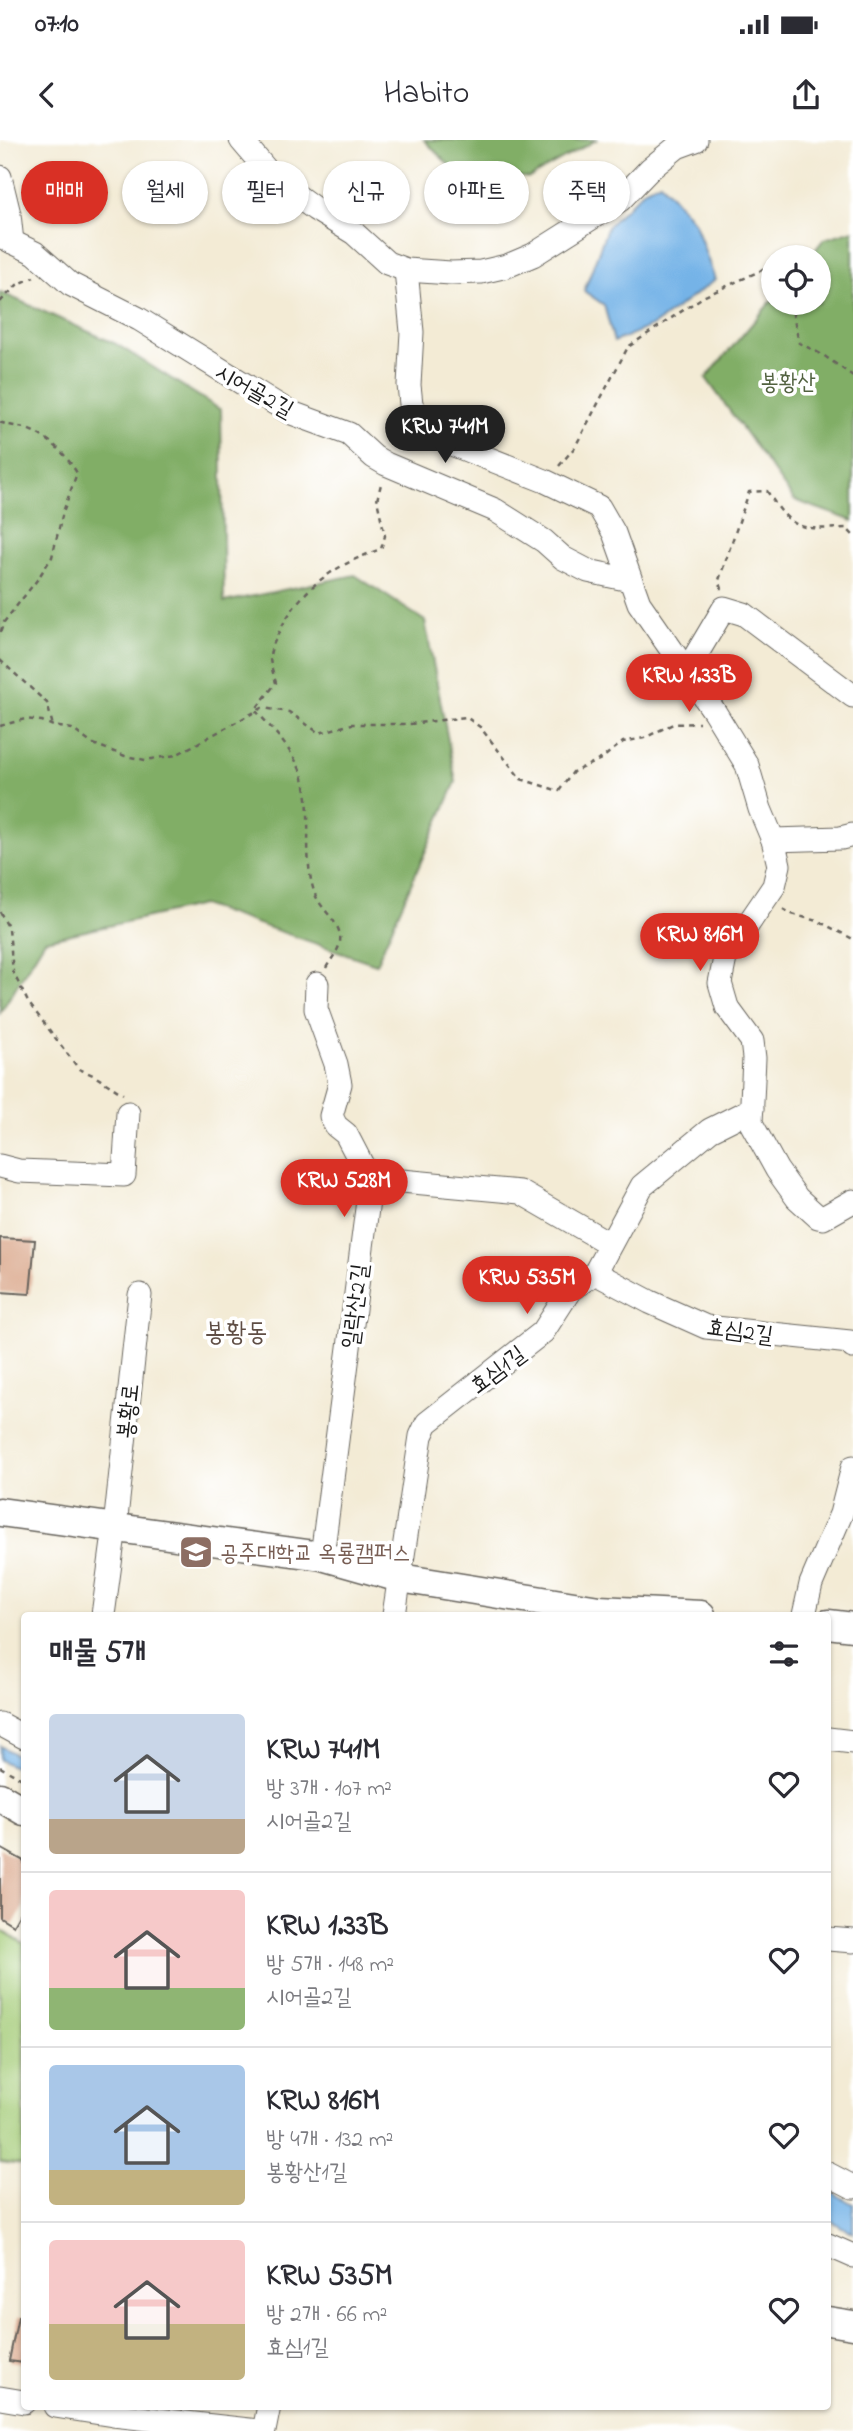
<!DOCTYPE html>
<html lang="ko">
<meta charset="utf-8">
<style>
body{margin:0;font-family:"Indie Flower","Poor Story",sans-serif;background:#f2f2f3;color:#2b2b33;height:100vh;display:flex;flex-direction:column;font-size:26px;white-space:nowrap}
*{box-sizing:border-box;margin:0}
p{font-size:23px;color:#7c7c81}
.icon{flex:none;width:38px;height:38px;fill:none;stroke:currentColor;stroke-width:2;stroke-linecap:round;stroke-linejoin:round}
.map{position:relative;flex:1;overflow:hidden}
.details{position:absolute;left:21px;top:1472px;width:810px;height:798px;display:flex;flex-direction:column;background:#fff;border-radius:7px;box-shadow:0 2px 5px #0004}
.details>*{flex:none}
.banner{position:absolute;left:21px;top:21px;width:812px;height:63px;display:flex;gap:14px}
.controls{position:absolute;left:761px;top:105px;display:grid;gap:14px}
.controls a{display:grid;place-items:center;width:70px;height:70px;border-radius:50%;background:#fff;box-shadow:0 2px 5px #0004;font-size:35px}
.price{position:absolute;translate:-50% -60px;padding:0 16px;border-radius:24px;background:#d93025;color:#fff;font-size:23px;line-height:46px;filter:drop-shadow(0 2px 4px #0008)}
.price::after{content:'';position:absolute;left:50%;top:42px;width:21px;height:16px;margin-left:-10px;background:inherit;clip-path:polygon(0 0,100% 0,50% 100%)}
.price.active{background:#222;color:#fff}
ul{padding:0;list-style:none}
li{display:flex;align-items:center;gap:21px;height:175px;padding:0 28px}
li+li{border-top:2px solid #e1e1e2}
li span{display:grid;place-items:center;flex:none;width:196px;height:140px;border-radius:7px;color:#555}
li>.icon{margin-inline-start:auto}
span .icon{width:84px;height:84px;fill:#fffc;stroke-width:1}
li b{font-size:30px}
h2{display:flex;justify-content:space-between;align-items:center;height:84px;padding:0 28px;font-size:30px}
.pill{padding:0 24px;border-radius:32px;background:#fff;box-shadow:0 2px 5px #0004;font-size:24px;line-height:63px}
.pill.active{background:#d93025;color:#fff}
.status{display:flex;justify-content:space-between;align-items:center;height:49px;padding:0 35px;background:#fff;direction:ltr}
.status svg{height:19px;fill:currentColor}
header{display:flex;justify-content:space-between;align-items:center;height:91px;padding:0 28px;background:#fff;font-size:32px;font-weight:600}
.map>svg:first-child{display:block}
.green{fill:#a2ca75;stroke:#5f7348;stroke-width:2}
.forest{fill:#81ae66;stroke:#4e6541;stroke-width:2}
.water{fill:#74b3e7;stroke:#486882;stroke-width:2}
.building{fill:#dcab90}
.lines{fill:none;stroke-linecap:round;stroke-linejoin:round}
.minor-casing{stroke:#67645d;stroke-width:25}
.major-casing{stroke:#67645d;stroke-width:31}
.path{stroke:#67645d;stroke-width:2.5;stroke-dasharray:5 5;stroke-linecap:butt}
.minor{stroke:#fff;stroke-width:23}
.major{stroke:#fff;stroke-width:28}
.labels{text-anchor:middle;stroke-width:7;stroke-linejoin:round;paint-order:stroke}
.park-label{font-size:23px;fill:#526240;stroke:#fff}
.street-label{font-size:23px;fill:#1c1c1c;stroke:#fff}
.education-label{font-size:23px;fill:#785e54;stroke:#fff;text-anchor:start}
.quarter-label{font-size:26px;fill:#5f4e45;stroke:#fff}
</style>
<div class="status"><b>07:10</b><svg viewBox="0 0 49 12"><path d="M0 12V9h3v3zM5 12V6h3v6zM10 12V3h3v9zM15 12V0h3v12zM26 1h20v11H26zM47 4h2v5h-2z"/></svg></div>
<header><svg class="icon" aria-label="back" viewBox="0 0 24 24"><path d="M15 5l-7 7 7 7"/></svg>Habito<svg class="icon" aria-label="share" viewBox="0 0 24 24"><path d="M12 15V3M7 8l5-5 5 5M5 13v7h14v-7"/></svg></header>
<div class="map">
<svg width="853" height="2291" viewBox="0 0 853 2291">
<rect width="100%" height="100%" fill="#fff"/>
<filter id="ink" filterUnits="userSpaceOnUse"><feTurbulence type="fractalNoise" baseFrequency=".0143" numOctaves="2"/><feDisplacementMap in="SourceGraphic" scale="14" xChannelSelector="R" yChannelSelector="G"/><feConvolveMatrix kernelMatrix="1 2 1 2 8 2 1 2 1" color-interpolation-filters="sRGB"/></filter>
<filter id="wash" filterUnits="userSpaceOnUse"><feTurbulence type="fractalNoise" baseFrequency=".00686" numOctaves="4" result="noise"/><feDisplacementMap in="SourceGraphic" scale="28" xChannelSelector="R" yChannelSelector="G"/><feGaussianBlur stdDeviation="1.57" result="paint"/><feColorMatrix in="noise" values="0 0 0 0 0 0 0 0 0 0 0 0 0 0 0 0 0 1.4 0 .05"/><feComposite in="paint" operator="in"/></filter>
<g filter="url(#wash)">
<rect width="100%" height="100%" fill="#f3ebd5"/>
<!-- green -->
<polygon class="green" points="0,1789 24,1804 24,2025 0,2022"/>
<!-- forest -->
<g class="forest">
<polygon points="424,0 596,0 529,38 453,29"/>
<polygon points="853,90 853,381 794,360 706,238 773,159 774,163 819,163 819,117 809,117 824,99"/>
<polygon points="0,152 116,204 221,270 224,462 355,435 425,481 456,642 376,824 202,765 45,800 0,873"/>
</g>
<!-- water -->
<g class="water">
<polygon points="660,42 695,83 715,140 654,185 614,202 604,165 584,151 608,86 645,49"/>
<polygon points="0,1606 24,1619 24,1632 0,1620"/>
<polygon points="828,2050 853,2064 853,2093 828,2079"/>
</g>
<g id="blocks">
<!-- building -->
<g class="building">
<polygon points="0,1098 35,1100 30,1154 0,1152"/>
<polygon points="0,1708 24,1721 24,1766 13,1785 0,1777"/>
<polygon points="18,2177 24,2177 24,2223 9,2221"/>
</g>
</g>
</g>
<g filter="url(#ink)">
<use href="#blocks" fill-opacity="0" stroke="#67645d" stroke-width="2"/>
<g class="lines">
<!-- minor casing -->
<g class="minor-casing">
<g id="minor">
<polyline points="241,0 274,39 315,69 354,93 387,123 406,130 451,133 481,132 507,126 533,115 620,60 650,29 677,7 696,0"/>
<polyline points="0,37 9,74 12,102"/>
<polyline points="0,96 35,113 70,144 139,179 289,272 349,294 374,317 386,324 495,370 544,401 563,418 588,431 630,440"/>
<polyline points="406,130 412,192 409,245 411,264 418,278 449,303 545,341 599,367 614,393 639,463 714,571 747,625 760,669 773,700 779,725 774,746 725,818 720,843 727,867 752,901 754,918 751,983 777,1030 797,1058 818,1077 823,1078 853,1061"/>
<polyline points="686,532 724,468 744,474 853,556"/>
<polyline points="773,700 841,698 853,695"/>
<polyline points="317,844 316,869 336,924 340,944 331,976 336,986 346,994 372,1044"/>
<polyline points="0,1026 19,1031 124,1035 128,973"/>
<polyline points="595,1133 650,1162 706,1187 850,1202 853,1207"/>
<polyline points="322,1416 369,1053 373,1041 391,1040 520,1052 610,1104"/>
<polyline points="103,1475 115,1387 140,1155"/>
<polyline points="394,1475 421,1296 427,1283 543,1192 570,1150 595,1133 642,1046 710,990 752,969"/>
<polyline points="804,1475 811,1444 841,1374 853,1327"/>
<polyline points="0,1584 24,1597"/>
<polyline points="828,1599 853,1602"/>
<polyline points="828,1799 853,1801"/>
<polyline points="828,2034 853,2047"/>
<polyline points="828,2105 853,2116"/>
<polyline points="0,2258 24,2262"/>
<polyline points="55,2266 113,2275 258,2291"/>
<polyline points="264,2291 269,2266"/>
</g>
</g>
<!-- major casing -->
<g class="major-casing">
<g id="major">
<polyline points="0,1372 322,1416 400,1438 599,1470 701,1475"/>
<polyline points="828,1484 853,1487"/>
<polyline points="0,1657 24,1671"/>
<polyline points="828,2181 853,2185"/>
</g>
</g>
<!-- path -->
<g class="path">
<polyline points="777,117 783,113 803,117"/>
<polyline points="0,162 17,145 34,137"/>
<polyline points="797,163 793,175 799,203 823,215 853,236"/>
<path d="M0 282C9 286 18 286 27 289 50 298 65 313 77 333L63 372 52 417 37 440 4 482 0 493"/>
<polyline points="559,326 575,307 628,207 703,157 760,131 774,120"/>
<path d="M722 449 719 440 749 352 767 351C793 392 800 389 846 388L853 395"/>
<polyline points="0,520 47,563 53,586"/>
<polyline points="0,586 25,579 42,581 53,586 72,589 91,603 125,616 145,620 176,615 262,568 289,572 319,593 352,584 410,584 466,577 480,587 521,639 559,651 573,632 601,619 623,602 644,598 673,584 699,583"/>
<polyline points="783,769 792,774 820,782 853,799"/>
<polyline points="0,772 9,789 13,832 28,862 79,929 93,935 123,954"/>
<path d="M326 828C332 817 342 808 340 795 338 781 320 768 315 754 301 716 315 673 302 635 295 613 271 587 255 570L276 543C274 535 270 525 270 517 270 509 276 499 279 492 301 447 335 425 381 409L385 396 377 360 381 344"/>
<polyline points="0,1627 24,1640"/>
</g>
<!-- minor -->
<use href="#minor" class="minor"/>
<!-- major -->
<use href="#major" class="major"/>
</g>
</g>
<!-- icons -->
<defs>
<g id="university-square" transform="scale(1.75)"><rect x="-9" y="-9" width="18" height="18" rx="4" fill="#8d6e63" stroke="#fff"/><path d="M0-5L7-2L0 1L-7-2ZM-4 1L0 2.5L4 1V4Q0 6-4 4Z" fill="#fff"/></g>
</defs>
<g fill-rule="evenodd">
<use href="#university-square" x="196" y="1412"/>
</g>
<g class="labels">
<!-- park labels -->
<g class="park-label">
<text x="788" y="249">봉황산</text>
</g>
<!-- street labels -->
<g class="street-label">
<text transform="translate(255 250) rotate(29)" y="8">시어골2길</text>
<text transform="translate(354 1166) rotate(-83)" y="8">일락산2길</text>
<text transform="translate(740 1190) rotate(8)" y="8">효심2길</text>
<text transform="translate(497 1229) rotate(-37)" y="8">효심1길</text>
<text transform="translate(127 1271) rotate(-84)" y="8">봉황로</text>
</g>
<!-- education labels -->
<g class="education-label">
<text x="220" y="1420">공주대학교 옥룡캠퍼스</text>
</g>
<!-- quarter labels -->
<g class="quarter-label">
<text x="236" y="1200">봉황동</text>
</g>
</g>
</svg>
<div class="controls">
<a><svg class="icon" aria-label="locate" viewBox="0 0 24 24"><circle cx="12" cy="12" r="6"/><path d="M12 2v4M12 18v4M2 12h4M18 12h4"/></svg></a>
</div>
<b class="price active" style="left:445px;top:325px">KRW 741M</b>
<b class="price" style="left:689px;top:574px">KRW 1.33B</b>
<b class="price" style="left:700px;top:833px">KRW 816M</b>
<b class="price" style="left:344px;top:1079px">KRW 528M</b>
<b class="price" style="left:527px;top:1176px">KRW 535M</b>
<div class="banner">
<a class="pill active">매매</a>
<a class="pill">월세</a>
<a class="pill">필터</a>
<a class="pill">신규</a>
<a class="pill">아파트</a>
<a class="pill">주택</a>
</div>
<section class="details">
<h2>매물 5개<svg class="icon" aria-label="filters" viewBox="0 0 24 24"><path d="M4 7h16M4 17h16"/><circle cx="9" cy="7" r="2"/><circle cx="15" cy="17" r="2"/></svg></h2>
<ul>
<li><span style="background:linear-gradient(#c9d6e8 75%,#b9a48a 0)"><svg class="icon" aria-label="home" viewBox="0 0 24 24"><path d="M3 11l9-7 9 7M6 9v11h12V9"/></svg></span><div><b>KRW 741M</b><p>방 3개 · 107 m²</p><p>시어골2길</p></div><svg class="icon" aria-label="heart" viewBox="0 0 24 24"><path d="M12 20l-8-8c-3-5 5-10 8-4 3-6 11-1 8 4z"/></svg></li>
<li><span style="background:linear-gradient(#f6c9c9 70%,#8fb573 0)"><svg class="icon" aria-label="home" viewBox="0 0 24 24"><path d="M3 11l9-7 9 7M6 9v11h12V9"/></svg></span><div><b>KRW 1.33B</b><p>방 5개 · 148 m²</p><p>시어골2길</p></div><svg class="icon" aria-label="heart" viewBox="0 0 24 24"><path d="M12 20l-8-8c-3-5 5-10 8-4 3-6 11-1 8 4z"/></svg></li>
<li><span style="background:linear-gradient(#a9c7e8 75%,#c2b280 0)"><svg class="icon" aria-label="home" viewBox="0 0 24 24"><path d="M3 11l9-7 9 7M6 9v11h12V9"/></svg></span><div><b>KRW 816M</b><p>방 4개 · 132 m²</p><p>봉황산1길</p></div><svg class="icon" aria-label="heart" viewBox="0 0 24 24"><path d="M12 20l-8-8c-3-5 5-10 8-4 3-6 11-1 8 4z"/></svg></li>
<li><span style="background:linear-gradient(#f6c9c9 60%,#c2b280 0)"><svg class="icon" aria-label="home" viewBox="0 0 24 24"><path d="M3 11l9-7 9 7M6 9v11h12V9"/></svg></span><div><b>KRW 535M</b><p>방 2개 · 66 m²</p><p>효심1길</p></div><svg class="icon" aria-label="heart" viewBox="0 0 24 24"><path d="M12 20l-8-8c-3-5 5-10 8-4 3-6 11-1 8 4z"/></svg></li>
</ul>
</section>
</div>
